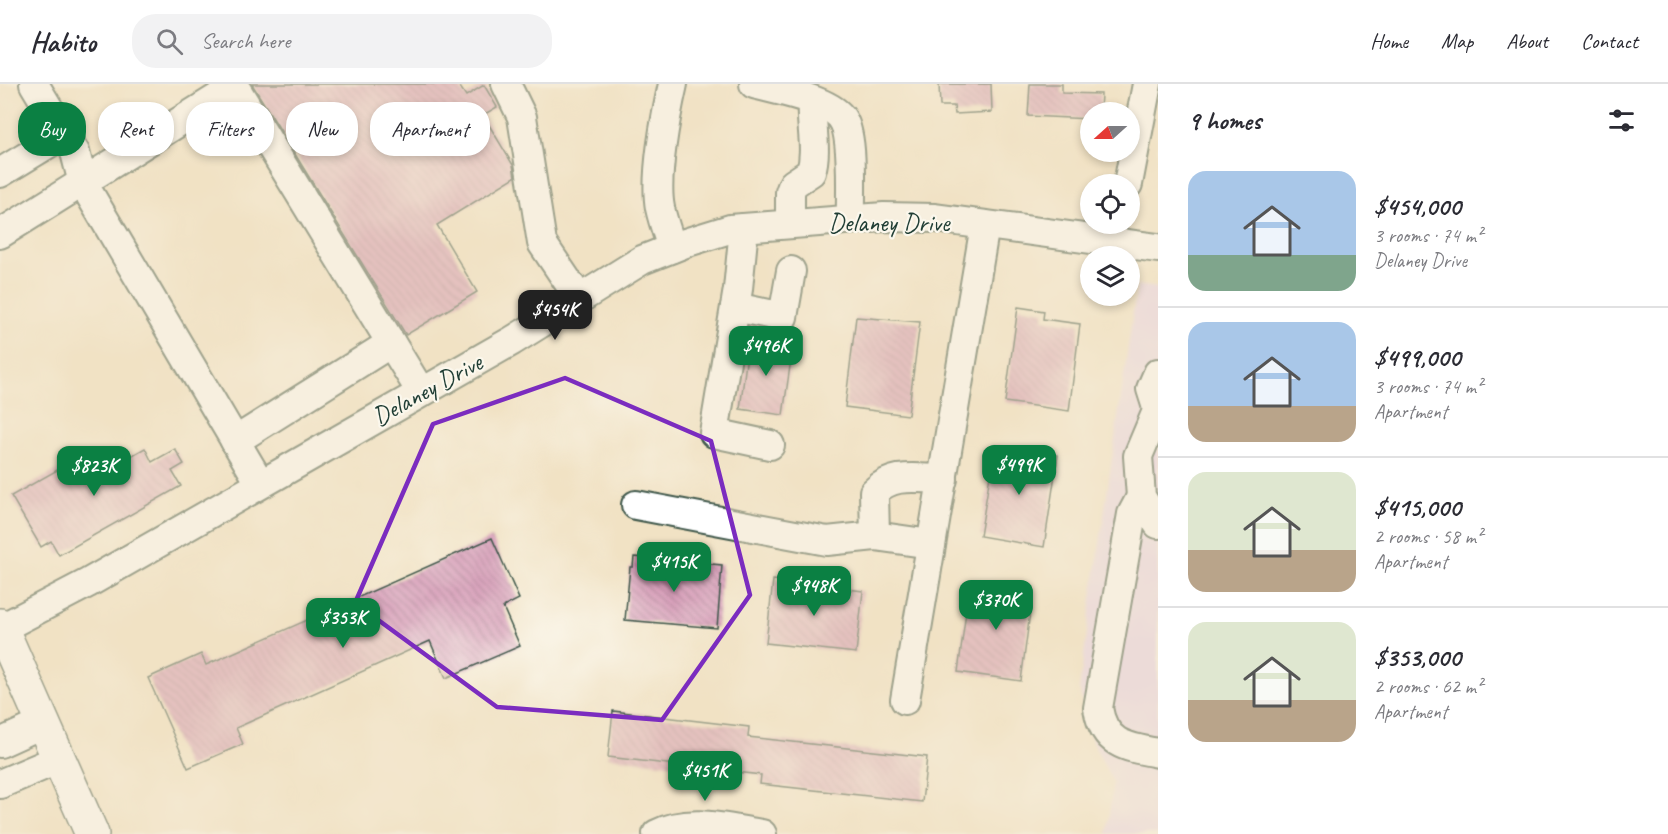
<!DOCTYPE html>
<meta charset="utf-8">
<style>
body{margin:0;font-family:Caveat,sans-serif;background:#f2f2f3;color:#2b2b33;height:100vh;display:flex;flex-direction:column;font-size:22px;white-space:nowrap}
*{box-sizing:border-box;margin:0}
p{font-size:20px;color:#7c7c81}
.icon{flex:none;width:33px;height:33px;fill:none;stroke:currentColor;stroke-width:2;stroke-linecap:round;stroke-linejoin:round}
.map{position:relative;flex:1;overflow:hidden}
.drawer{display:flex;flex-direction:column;background:#fff;width:510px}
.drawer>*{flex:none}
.banner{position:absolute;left:18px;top:18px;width:570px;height:54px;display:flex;gap:12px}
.needle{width:39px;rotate:249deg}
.controls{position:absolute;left:1080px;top:18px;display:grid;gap:12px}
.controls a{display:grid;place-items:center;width:60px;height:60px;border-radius:50%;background:#fff;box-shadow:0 3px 9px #0003;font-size:30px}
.price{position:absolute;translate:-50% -51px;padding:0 14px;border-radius:12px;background:#0b8043;color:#fff;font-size:20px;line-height:39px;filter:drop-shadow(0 2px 3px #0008)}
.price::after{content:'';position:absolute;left:50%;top:36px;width:18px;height:14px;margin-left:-9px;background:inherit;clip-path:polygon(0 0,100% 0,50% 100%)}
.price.on{background:#222;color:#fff}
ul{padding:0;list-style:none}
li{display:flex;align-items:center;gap:18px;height:150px;padding:0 30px}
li+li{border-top:2px solid #e1e1e2}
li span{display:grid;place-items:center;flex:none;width:168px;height:120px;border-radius:18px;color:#555}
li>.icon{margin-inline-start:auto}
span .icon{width:72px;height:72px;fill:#fffc;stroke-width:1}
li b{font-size:26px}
h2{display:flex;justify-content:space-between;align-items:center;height:72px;padding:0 30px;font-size:26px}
.pill{padding:0 21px;border-radius:24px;background:#fff;box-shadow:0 3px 9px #0003;font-size:21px;line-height:54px}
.pill.on{background:#0b8043;color:#fff}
header{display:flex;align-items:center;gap:36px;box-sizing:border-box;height:84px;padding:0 30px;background:#fff;border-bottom:2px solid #e1e1e2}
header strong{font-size:28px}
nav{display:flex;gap:33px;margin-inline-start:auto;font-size:21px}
.search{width:420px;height:54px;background:#f2f2f3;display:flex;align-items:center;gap:15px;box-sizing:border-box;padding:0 21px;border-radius:24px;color:#7c7c81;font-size:22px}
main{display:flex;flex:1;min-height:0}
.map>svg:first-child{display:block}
.built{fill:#e6d2f0}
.building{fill:url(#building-back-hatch)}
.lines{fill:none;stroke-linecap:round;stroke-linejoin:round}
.minor-casing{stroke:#3e564a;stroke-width:32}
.major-casing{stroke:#3e564a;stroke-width:36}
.minor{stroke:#fff;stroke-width:28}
.major{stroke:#fff;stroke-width:33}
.marked{fill:none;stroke:#7b2cbf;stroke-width:4.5;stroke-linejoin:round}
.labels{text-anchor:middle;stroke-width:4.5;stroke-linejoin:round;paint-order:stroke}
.street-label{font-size:26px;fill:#1f3d34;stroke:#fbf7ec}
</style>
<header>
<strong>Habito</strong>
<div class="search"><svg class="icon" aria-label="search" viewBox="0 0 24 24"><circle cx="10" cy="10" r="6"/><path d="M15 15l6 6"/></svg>Search here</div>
<nav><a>Home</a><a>Map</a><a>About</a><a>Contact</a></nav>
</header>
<main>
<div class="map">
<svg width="1158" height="750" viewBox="0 0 1158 750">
<defs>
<pattern id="building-back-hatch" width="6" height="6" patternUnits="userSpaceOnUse" patternTransform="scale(1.5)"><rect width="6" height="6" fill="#d69ab7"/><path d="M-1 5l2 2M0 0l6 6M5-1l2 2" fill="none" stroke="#ad7f96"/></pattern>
</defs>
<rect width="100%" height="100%" fill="#fbf7ec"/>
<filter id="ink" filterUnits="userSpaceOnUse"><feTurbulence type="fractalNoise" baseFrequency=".0167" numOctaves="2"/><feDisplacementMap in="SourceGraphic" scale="12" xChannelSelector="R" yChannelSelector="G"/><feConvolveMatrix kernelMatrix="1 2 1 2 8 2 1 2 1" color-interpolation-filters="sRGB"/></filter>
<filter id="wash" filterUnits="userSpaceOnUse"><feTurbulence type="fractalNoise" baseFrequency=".008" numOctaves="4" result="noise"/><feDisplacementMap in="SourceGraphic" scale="24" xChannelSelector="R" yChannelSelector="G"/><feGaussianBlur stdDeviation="1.35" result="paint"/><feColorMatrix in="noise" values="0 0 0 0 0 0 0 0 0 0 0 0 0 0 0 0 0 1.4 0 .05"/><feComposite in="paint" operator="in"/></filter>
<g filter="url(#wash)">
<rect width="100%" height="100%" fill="#f1e2c4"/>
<!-- built -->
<polygon class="built" points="1137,201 1158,204 1158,750 1107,750 1113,698 1092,657 1079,605"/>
<g id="blocks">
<!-- building -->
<g class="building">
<polygon points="252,0 458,0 466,12 484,1 497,23 483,31 513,81 515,93 437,141 477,208 406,251"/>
<polygon points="939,0 991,0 992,28 955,30 954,22 940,22"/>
<polygon points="1030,0 1062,0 1062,9 1101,10 1100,28 1090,28 1090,35 1028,32"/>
<polygon points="1018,223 1044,227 1043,235 1080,240 1069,327 1005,318"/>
<polygon points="856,233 920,238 908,331 845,323"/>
<polygon points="749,255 793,261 783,331 740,325"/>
<polygon points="995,361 1058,371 1044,463 980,452"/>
<polygon points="145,364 152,378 175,365 184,380 172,387 181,402 59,471 51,457 41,463 11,412 75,376 81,387 102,375 108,385"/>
<polygon points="492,454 519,515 503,523 520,562 446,594 430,557 236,644 243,660 188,684 148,594 201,570 206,581"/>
<polygon points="634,473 722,481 717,544 625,536 630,483 633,483"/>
<polygon points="773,496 863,507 856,569 766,559"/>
<polygon points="970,497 1033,506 1021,597 958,588"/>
<polygon points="613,627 749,643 748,653 927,673 922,718 760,700 761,691 608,673"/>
</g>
</g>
</g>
<g filter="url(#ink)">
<use href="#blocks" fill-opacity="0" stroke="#3e564a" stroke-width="1.5"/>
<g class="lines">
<!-- minor casing -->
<g class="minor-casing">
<g id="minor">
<polyline points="34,0 75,68 83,99 260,399"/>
<polyline points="233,0 421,308"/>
<polyline points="506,0 522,33 542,159 579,214"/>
<path d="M754 0C776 6 827 15 841 33 855 50 850 111 851 135"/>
<polyline points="0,89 64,50"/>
<polyline points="1128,100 1147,0"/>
<path d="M790 139V108L793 100 811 88C818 64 810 41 812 17"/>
<polyline points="744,144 738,205 714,349 770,361"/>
<polyline points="0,150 235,3"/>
<path d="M672 164C668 151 663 138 660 124 654 93 666 31 673 0"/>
<polyline points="735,223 783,233 791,187"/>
<polyline points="1158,289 1151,305 1158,327"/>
<polyline points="1157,327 1138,372 1141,413 1158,440"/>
<polyline points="235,357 391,259"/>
<path d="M1141 413 1132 430 1098 624C1104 660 1125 663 1158 669"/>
<polyline points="636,421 827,457 875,452 931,460"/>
<path d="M875 452 874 408C894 388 917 395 943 395"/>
<polyline points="0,545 88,499 512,257 642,176 688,158 730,145 884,133 935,134 1158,164"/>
<polyline points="905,616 985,141"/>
<polyline points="0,659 44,639"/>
<polyline points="0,700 59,675"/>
<path d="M657 750C689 733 729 745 762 750"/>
</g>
</g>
<!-- major casing -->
<g class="major-casing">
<polyline id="major" points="0,541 92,750"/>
</g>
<!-- minor -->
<use href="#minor" class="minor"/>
<!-- major -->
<use href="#major" class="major"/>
</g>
</g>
<!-- marked area -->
<path d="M0 0H1158V750H0ZM565 294 711 357 750 511 662 636 497 623 355 519 433 340Z" fill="#f1e2c4" fill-opacity=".55" fill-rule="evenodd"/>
<path class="marked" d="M565 294 711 357 750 511 662 636 497 623 355 519 433 340Z"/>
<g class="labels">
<!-- street labels -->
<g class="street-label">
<text x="889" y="147">Delaney Drive</text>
<text transform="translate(427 305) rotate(-29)" y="9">Delaney Drive</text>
</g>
</g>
</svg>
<div class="controls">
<a><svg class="needle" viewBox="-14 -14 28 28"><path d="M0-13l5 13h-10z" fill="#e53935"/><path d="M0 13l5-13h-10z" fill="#7c7c81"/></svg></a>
<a><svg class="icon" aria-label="locate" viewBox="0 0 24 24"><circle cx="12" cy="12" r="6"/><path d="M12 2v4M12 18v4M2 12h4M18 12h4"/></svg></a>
<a><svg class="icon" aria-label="layers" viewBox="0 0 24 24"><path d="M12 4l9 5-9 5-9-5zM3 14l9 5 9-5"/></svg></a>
</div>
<b class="price on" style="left:555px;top:257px">$454K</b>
<b class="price" style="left:766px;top:293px">$496K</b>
<b class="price" style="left:1019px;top:412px">$499K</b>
<b class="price" style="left:94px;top:413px">$823K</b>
<b class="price" style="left:674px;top:509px">$415K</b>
<b class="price" style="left:814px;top:533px">$948K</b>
<b class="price" style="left:996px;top:547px">$370K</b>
<b class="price" style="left:343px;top:565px">$353K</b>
<b class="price" style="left:705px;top:718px">$451K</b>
<div class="banner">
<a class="pill on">Buy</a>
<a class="pill">Rent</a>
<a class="pill">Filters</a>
<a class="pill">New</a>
<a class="pill">Apartment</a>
</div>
</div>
<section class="drawer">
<h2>9 homes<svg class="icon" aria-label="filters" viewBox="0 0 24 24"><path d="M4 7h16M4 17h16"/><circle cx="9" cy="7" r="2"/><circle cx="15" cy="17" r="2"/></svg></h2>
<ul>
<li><span style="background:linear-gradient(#a9c7e8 70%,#7fa58c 0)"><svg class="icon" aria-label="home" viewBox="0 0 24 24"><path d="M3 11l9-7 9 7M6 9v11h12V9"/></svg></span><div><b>$454,000</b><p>3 rooms · 74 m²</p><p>Delaney Drive</p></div></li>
<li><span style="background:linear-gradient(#a9c7e8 70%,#b9a48a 0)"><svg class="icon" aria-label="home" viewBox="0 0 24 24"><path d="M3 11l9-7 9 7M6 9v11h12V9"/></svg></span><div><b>$499,000</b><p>3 rooms · 74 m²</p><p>Apartment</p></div></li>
<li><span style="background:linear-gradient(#dfe7d0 65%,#b9a48a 0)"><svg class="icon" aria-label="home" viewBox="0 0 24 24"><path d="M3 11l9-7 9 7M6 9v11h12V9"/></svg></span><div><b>$415,000</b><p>2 rooms · 58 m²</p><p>Apartment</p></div></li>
<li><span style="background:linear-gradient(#dfe7d0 65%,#b9a48a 0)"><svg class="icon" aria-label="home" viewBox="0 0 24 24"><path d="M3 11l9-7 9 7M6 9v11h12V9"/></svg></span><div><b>$353,000</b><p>2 rooms · 62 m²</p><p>Apartment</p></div></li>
</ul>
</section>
</main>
